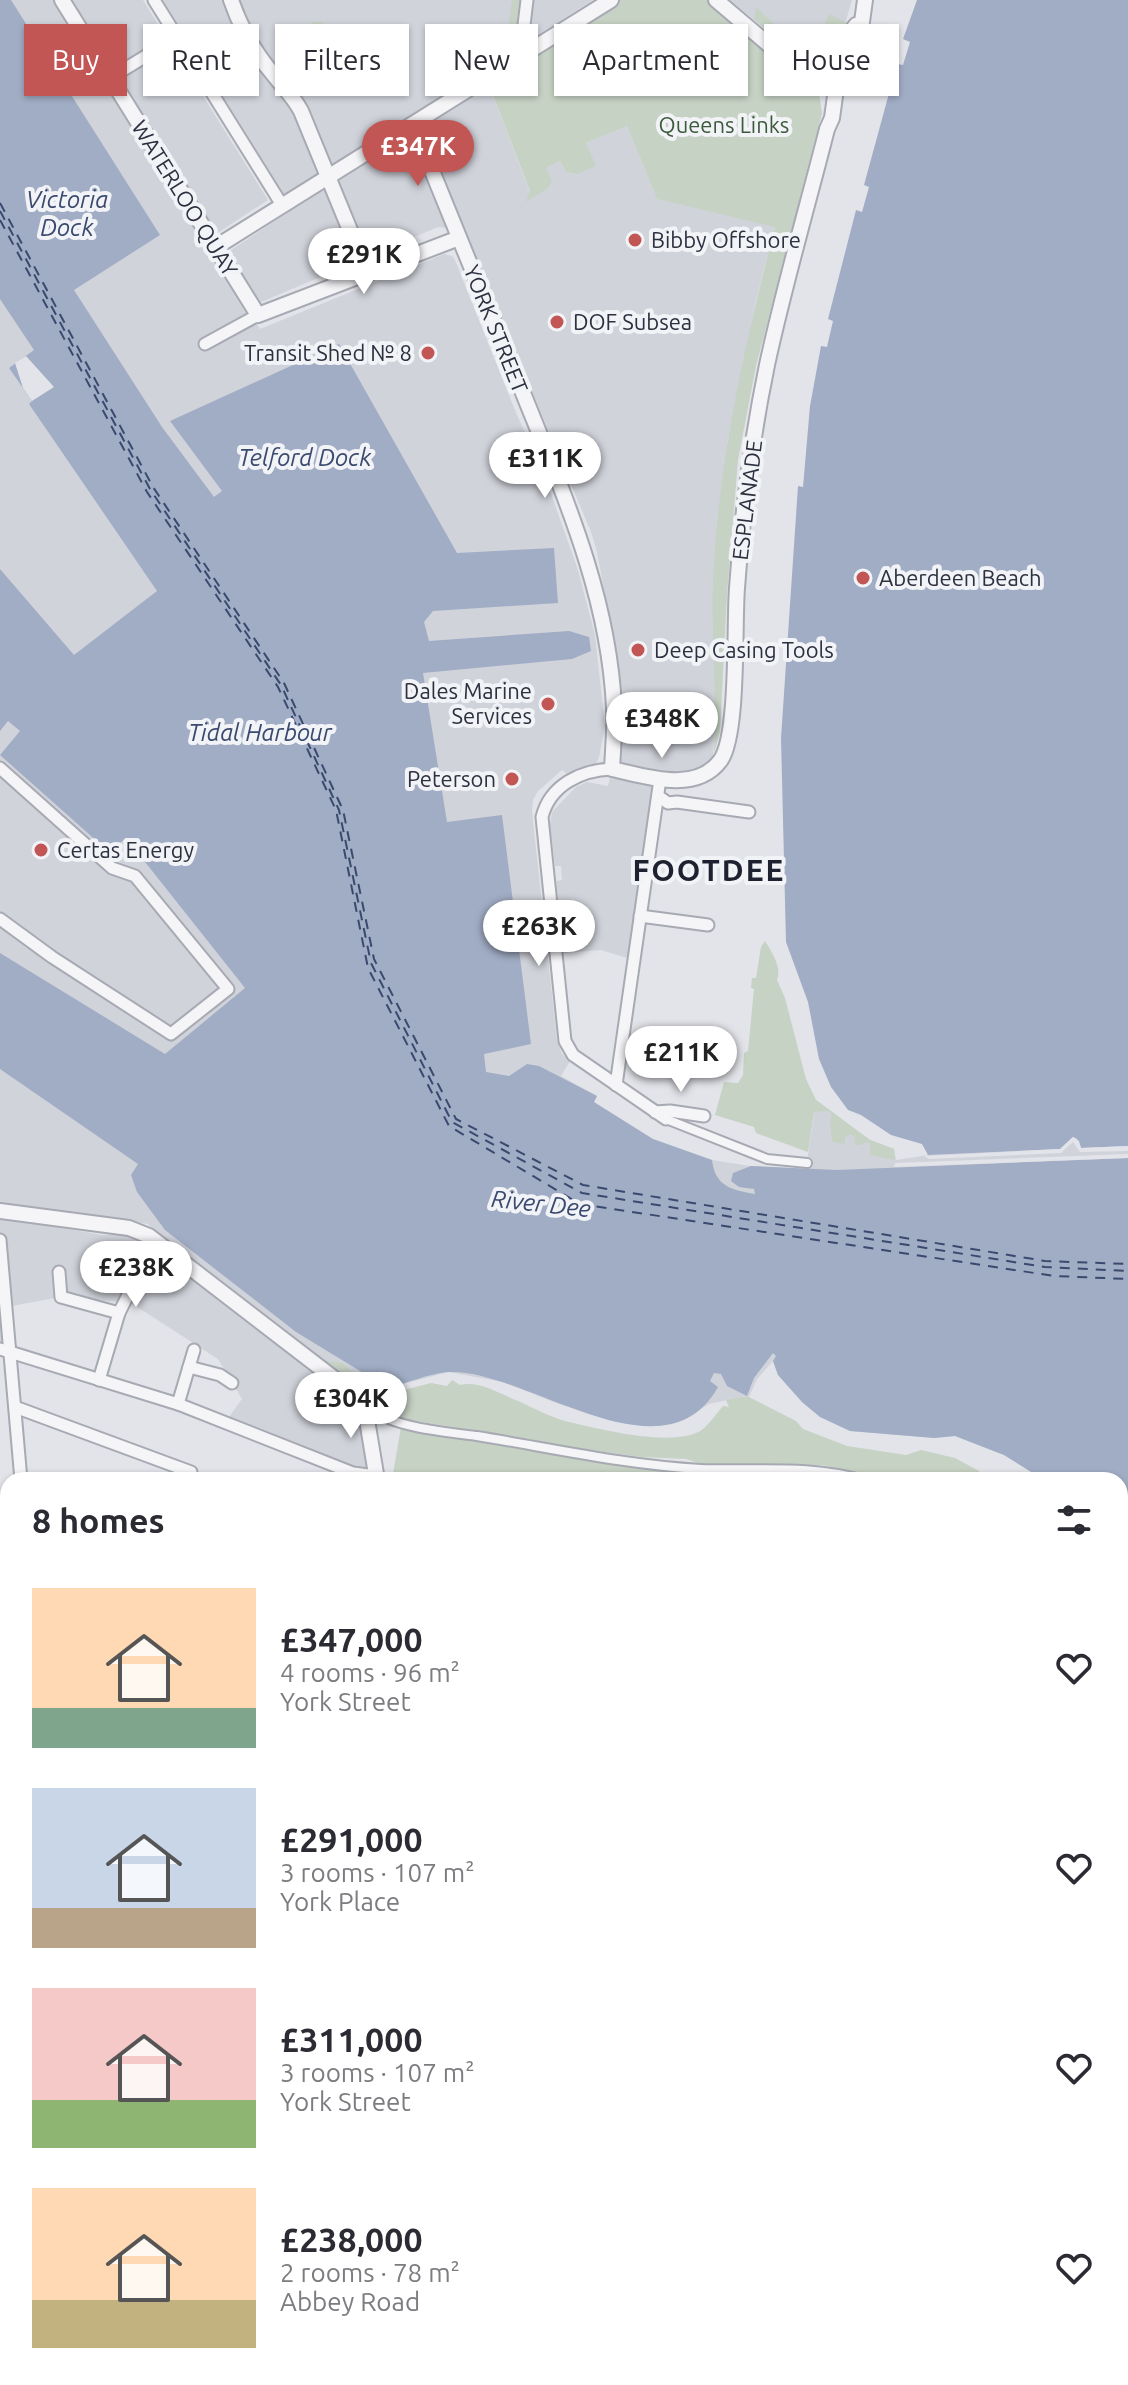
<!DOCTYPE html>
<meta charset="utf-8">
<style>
body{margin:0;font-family:Ubuntu,sans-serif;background:#f2f2f3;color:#2b2b33;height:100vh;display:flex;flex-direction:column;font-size:30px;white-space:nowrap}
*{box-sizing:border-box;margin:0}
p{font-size:26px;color:#7c7c81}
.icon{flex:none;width:44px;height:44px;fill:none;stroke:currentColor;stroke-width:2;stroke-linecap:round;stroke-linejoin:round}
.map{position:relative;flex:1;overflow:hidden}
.drawer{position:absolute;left:0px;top:1472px;width:1128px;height:914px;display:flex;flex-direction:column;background:#fff;border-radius:24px 24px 0 0;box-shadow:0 2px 6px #0004}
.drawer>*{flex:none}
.guide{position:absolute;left:24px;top:24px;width:1080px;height:72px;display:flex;gap:16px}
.price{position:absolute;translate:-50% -68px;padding:0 18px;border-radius:28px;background:#fff;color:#222;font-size:26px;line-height:52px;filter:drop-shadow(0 2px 4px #0008)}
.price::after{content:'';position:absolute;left:50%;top:48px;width:24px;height:18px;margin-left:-12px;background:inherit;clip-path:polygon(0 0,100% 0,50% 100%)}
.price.active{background:#c15655;color:#fff}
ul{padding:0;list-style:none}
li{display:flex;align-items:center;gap:24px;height:200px;padding:0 32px}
li span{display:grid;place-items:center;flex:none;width:224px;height:160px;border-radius:0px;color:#555}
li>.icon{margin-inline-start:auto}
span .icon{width:96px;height:96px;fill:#fffc;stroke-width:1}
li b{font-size:34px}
h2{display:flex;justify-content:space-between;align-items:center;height:96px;padding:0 32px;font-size:34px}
.tag{padding:0 28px;border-radius:0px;background:#fff;box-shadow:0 2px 6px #0004;font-size:28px;line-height:72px}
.tag.active{background:#c15655;color:#fff}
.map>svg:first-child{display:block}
.built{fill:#d1d3db}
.green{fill:#c6d2c4}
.water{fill:#a1adc5}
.pier{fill:#e2e4e9}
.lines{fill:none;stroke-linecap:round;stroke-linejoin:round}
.ferry{stroke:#3a4a6f;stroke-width:2;stroke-dasharray:10 8;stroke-linecap:butt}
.pedestrian-casing{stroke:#a8aab3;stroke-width:12}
.minor-casing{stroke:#a8aab3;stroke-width:15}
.tertiary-casing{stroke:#a8aab3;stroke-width:18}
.pedestrian{stroke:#f5f5f8;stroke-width:8}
.minor{stroke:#f5f5f8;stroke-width:11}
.tertiary{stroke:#f5f5f8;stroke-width:14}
.poi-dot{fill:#c15655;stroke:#f2f3f7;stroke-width:3}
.labels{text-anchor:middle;stroke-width:8;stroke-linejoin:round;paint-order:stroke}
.park-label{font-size:22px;fill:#3c5a3b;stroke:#f2f3f7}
.street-label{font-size:22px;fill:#2c303f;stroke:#f2f3f7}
.poi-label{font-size:22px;fill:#2c303f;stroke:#f2f3f7;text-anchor:start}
.water-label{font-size:24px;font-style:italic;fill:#3a4a6f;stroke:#f2f3f7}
.district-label{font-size:30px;font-weight:bold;letter-spacing:2px;fill:#1e2130;stroke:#f2f3f7}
</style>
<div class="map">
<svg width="1128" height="2385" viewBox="0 0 1128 2385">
<rect width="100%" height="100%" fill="#e2e4e9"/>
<!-- built -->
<g class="built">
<polygon points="0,0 56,0 260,329 444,254 452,256 455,260 514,408 545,477 578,570 595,635 605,726 599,757 596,764 567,774 562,770 538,791 533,800 532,812 557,1040 562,1054 570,1061 561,1076 597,1096 594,1102 612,1116 653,1139 712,1160 750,1166 806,1169 816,1100 870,1140 894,1149 896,1160 929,1155 1060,1149 1070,1138 1081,1148 1128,1146 1128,1523 1120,1520 1120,1480 1044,1480 1004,1455 955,1436 934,1438 850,1431 820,1417 802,1402 778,1375 773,1361 757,1379 749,1397 746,1396 709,1404 685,1419 651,1425 611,1421 551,1401 503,1382 448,1372 388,1388 349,1380 171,1248 148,1224 0,1204"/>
<polygon points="67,0 143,0 268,200 216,234"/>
<polygon points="163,0 593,0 483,70 530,192 527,201 549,188 551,184 546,168 560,161 566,172 575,174 595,166 586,143 627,126 657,199 775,226 756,301 728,439 715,551 713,625 717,708 713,754 718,764 660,780 634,960 601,950 564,953 556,881 562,880 561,866 555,866 550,824 552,812 576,787 587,782 608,786 612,769 617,690 613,637 597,552 591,532 464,229 438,227 259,303 228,252 293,209"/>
<polygon points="730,0 852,0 843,31 815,47 775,37"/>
<polygon points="0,1217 102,1235 134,1235 157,1247 355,1402 369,1471 359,1471 226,1421 242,1399 218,1359 131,1303 61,1297 6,1307 10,1350 0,1349"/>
</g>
<!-- green -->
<g class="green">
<polygon points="512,0 519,0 516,29 519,44 516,49 489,66 485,59 489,49 497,50 498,43 506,44"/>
<path d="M620 0H709L746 33 811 81 819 93 822 113 756 366 738 460 727 594 720 732 714 753C717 695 711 639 713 581 718 461 745 343 775 227L657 199 627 126 586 143 596 166 577 174 566 172 560 161 546 168 552 181 549 188 526 202 530 191 489 85Z"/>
<path d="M756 7 774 24 812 37 810 42 815 45 829 14 846 22C830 66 777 43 754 19Z"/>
<polygon points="312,22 323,22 318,51 406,62 404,82 402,83 397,76 401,73 394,64 390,67 325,58 323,66 313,64"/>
<path d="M765 941C772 952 782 968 777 980L785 998 806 1079 816 1100 870 1140 894 1149 895 1160 870 1155V1144L866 1142 861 1145H855V1138L851 1134 845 1137V1144L832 1142 830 1121 832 1114 828 1111 814 1112 808 1152 756 1133 754 1127 715 1115 724 1082 738 1083 743 1075 744 1053 748 1051 754 989 751 988 752 978H756L761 947Z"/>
<path d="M321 1360 343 1363 354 1374 365 1376 393 1391H400L431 1383 447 1386 452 1380 460 1385C479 1380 500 1394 518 1401 534 1408 552 1418 569 1422 599 1429 677 1449 703 1429 710 1423 717 1413 723 1406L729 1407 726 1400 747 1396 796 1421 803 1429 847 1446 906 1455 921 1450 955 1458 979 1471 985 1478 995 1480H883L823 1465 702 1464 686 1459 642 1457 589 1450 404 1419 377 1406Z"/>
<polygon points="401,1427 670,1470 760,1477 760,1480 392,1480"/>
<polygon points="1120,1578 1128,1580 1128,2385 737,2385 725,2378 1120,2378"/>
<polygon points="8,2279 8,2378 557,2378 553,2385 0,2385 0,2284"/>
</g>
<!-- water -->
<g class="water">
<path d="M0 0H11L160 235 74 290 162 427 214 497 222 491 170 421 339 344 457 553 554 548 558 603 433 611 424 622 429 641 569 631 589 637 591 651 572 659 423 673 447 822 502 815 531 1044 484 1054 486 1072 509 1076 527 1064 539 1066 597 1096 594 1102 653 1139 712 1160C715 1186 731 1190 755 1194L754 1189 739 1187 731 1181 733 1173 751 1166 837 1170 1128 1158V1523L1120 1520V1480H1044L1004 1455 955 1436 934 1438 850 1431 820 1417 802 1402 778 1375 773 1361 776 1356 773 1353 754 1378 747 1396 727 1386 721 1374 714 1373 710 1381 718 1387C663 1485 525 1368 448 1372 428 1374 407 1383 388 1388L296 1332 165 1230 137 1192 131 1175 138 1164 0 1069V953L165 1054 245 988 126 838 109 852 0 755 20 731 8 721 0 731V569L74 655 157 591 29 404 32 401 9 368 34 350 0 299Z"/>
<polygon points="917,0 1128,0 1128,1146 1081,1148 1077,1139 1073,1137 1060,1149 928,1155 922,1144 891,1135 861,1115 848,1110 831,1087 819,1059 808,1002 786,942 781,738 798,486 803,487 810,406 821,346 827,347 833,321 828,319 856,210 862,212 869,187 864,185 897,64 903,65 910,42 903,39"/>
</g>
<!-- pier -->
<g class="pier">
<polygon points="26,356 54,387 32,401 23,388 15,363"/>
<polygon points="1073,1137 1079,1141 1081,1148 1128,1146 1128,1151 1080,1152 1073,1142 1061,1153 929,1159 924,1156 1060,1149"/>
<polygon points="1128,1154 1128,1158 894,1167 895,1163"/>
</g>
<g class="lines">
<!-- ferry -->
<g class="ferry">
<polyline points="0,203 153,487 284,683 343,810 374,959 456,1119 583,1185 1045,1261 1128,1264"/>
<polyline points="0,211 150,489 281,685 339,810 371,963 452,1122 582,1193 1045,1267 1128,1271"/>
<polyline points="0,220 147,492 278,687 336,810 368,968 449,1126 580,1204 1054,1276 1128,1279"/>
</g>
<!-- pedestrian casing -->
<g class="pedestrian-casing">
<g id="pedestrian">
<polyline points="666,1119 767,1159 807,1163"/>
<path d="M371 1410C397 1428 446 1432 477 1436 551 1448 626 1465 701 1469 755 1471 811 1464 864 1480"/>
<polyline points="1120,1571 1128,1574"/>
</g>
</g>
<!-- minor casing -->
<g class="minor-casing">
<g id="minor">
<polyline points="154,0 282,205"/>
<polyline points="527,0 524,25 535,48"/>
<polyline points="110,78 177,37"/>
<polyline points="205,344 258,315"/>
<polyline points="0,768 112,868 135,876 228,989 171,1034 52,957 0,919"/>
<path d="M612 769C581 770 550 785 542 817L565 1041 573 1055 666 1119"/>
<polyline points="658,796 668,803 677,802 749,812"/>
<polyline points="640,916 708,925"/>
<polyline points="616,1085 660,779"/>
<polyline points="655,1112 670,1111 704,1116"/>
<polyline points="0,1240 21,1480"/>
<polyline points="59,1272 61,1297 119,1313 99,1380"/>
<polyline points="119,1313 128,1295"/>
<polyline points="0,1349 178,1404 353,1473 376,1476"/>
<polyline points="189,1367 220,1375 232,1383"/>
<polyline points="178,1404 194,1350"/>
<polyline points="15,1407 191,1472"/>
<polyline points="0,1748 8,1749"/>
<polyline points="0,1875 8,1875"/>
<polyline points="0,1927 8,1927"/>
<polyline points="0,2073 8,2073"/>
<polyline points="0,2156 8,2159"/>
<polyline points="0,2214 8,2209"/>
<polyline points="716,2378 728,2385"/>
</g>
</g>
<!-- tertiary casing -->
<g class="tertiary-casing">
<g id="tertiary">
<polyline points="62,0 258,315 459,238"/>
<path d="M231 0C240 26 255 53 273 74 283 87 293 96 301 111L368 274"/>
<polyline points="716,0 775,50 815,78"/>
<polyline points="778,45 815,58"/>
<polyline points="824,54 844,40 856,25"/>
<polyline points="839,67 834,57 824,54 815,58 811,66 815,78 826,82 834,79 861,29 865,0"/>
<path d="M413 124C448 211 483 297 519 383 561 488 609 593 614 708 615 728 613 749 612 769 645 776 695 794 720 761 739 737 734 624 737 588 742 514 752 438 767 365 784 286 807 208 827 129L832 118 838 74"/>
<polyline points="216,247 611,0"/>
<polyline points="0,1211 129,1228 149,1236 340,1383 371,1410 367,1420 377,1480"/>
<polyline points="0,1567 8,1570"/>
<polyline points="0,1846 8,1849"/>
<polyline points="626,2378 628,2385"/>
</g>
</g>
<!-- pedestrian -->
<use href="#pedestrian" class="pedestrian"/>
<!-- minor -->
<use href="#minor" class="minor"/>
<!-- tertiary -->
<use href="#tertiary" class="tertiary"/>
</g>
<!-- markers -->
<g class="poi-dot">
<circle cx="635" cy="240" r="8"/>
<circle cx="557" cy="322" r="8"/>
<circle cx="428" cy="353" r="8"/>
<circle cx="863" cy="578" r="8"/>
<circle cx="638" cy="650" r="8"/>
<circle cx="548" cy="704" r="8"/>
<circle cx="512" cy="779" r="8"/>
<circle cx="41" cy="850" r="8"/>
</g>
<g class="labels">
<!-- park labels -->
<g class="park-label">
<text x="724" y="133">Queens Links</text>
</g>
<!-- street labels -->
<g class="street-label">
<text transform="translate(185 198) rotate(58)" y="8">WATERLOO QUAY</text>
<text transform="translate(496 329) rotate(68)" y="8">YORK STREET</text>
<text transform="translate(747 500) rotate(-83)" y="8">ESPLANADE</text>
</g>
<!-- poi labels -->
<g class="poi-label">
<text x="651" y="248">Bibby Offshore</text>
<text x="573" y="330">DOF Subsea</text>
<text x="412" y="361" text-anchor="end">Transit Shed № 8</text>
<text x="879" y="586">Aberdeen Beach</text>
<text x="654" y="658">Deep Casing Tools</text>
<text x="532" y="699" text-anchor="end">Dales Marine<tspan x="532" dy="25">Services</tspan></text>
<text x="496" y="787" text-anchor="end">Peterson</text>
<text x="57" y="858">Certas Energy</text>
</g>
<!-- water labels -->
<g class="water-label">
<text x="67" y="208">Victoria<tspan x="67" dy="28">Dock</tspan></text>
<text x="305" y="466">Telford Dock</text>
<text x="260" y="741">Tidal Harbour</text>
<text transform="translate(541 1204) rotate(6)" y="8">River Dee</text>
</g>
<!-- district labels -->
<g class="district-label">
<text x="709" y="881">FOOTDEE</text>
</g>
</g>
</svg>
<b class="price active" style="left:418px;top:188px">£347K</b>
<b class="price" style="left:364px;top:296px">£291K</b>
<b class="price" style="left:545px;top:500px">£311K</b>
<b class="price" style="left:662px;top:760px">£348K</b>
<b class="price" style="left:539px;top:968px">£263K</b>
<b class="price" style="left:681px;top:1094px">£211K</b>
<b class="price" style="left:136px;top:1309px">£238K</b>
<b class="price" style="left:351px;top:1440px">£304K</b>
<div class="guide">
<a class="tag active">Buy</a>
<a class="tag">Rent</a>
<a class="tag">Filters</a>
<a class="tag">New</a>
<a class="tag">Apartment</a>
<a class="tag">House</a>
</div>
<section class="drawer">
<h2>8 homes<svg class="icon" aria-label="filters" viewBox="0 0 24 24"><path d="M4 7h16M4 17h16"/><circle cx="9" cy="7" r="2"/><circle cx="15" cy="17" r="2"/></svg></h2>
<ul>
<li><span style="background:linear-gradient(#ffd9b3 75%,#7fa58c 0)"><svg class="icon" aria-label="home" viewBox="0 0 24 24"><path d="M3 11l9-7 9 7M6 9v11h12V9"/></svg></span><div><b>£347,000</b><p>4 rooms · 96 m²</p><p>York Street</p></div><svg class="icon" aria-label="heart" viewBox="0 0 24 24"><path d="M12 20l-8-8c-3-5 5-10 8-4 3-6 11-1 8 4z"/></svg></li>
<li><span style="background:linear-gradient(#c9d6e8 75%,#b9a48a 0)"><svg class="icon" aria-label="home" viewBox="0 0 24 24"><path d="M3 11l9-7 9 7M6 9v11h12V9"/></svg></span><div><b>£291,000</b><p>3 rooms · 107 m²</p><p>York Place</p></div><svg class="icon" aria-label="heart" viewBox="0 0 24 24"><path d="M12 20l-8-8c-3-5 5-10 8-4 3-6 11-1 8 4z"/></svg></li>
<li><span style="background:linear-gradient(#f6c9c9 70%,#8fb573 0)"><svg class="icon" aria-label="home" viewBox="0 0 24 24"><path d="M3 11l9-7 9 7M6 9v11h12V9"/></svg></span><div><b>£311,000</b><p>3 rooms · 107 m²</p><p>York Street</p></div><svg class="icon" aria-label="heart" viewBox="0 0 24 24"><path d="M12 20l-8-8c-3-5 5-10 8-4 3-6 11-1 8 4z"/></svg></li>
<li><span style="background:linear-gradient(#ffd9b3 70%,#c2b280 0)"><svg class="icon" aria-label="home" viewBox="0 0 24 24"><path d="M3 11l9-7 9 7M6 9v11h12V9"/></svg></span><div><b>£238,000</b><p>2 rooms · 78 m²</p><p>Abbey Road</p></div><svg class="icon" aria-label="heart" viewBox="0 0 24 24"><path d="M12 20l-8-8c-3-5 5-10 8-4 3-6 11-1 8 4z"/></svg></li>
</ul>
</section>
</div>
